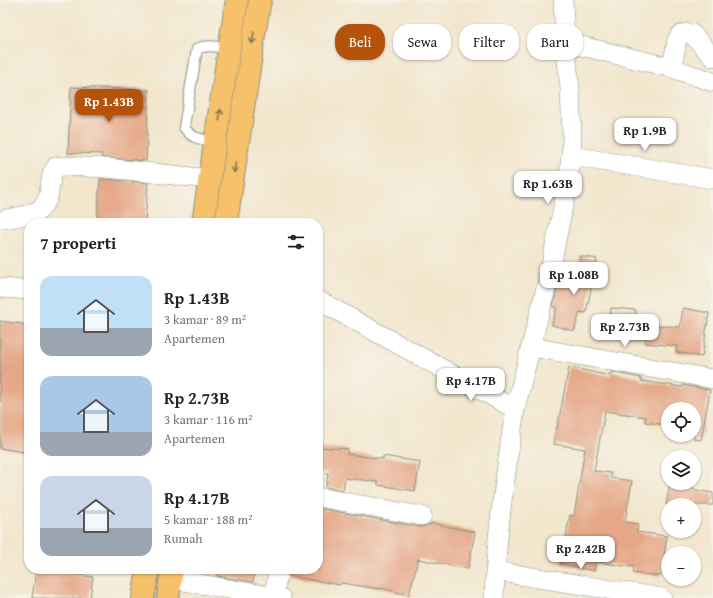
<!DOCTYPE html>
<html lang="id">
<meta charset="utf-8">
<style>
body{margin:0;font-family:"Gentium Book Plus",serif;background:#f2f2f2;color:#222;height:100vh;display:flex;flex-direction:column;font-size:15px;white-space:nowrap}
*{box-sizing:border-box;margin:0}
p{font-size:13px;color:#767676}
.icon{flex:none;width:22px;height:22px;fill:none;stroke:currentColor;stroke-width:2;stroke-linecap:round;stroke-linejoin:round}
.map{position:relative;flex:1;overflow:hidden}
.details{position:absolute;left:24px;top:218px;width:299px;height:356px;display:flex;flex-direction:column;background:#fff;border-radius:16px;box-shadow:0 1px 3px #0004}
.details>*{flex:none}
.top-card{position:absolute;left:335px;top:24px;width:318px;height:36px;display:flex;gap:8px}
.tools{position:absolute;left:661px;top:402px;display:grid;gap:8px}
.tools a{display:grid;place-items:center;width:40px;height:40px;border-radius:50%;background:#fff;box-shadow:0 1px 3px #0004;font-size:20px}
.price{position:absolute;translate:-50% -34px;padding:0 9px;border-radius:8px;background:#fff;color:#222;font-size:13px;line-height:26px;filter:drop-shadow(0 1px 2px #0008)}
.price::after{content:'';position:absolute;left:50%;top:24px;width:12px;height:9px;margin-left:-6px;background:inherit;clip-path:polygon(0 0,100% 0,50% 100%)}
.price.selected{background:#b45309;color:#fff}
ul{padding:0;list-style:none}
li{display:flex;align-items:center;gap:12px;height:100px;padding:0 16px}
li span{display:grid;place-items:center;flex:none;width:112px;height:80px;border-radius:12px;color:#555}
li>.icon{margin-inline-start:auto}
span .icon{width:48px;height:48px;fill:#fffc;stroke-width:1}
li b{font-size:17px}
h2{display:flex;justify-content:space-between;align-items:center;height:48px;padding:0 16px;font-size:17px}
.tag{padding:0 14px;border-radius:16px;background:#fff;box-shadow:0 1px 3px #0004;font-size:14px;line-height:36px}
.tag.selected{background:#b45309;color:#fff}
.map>svg:first-child{display:block}
.building{fill:#e5a788}
.lines{fill:none;stroke-linecap:round;stroke-linejoin:round}
.lane-casing{stroke:#889280;stroke-width:12}
.street-casing{stroke:#889280;stroke-width:20}
.highway-casing{stroke:#889280;stroke-width:24}
.lane{stroke:#fff;stroke-width:10}
.street{stroke:#fff;stroke-width:19}
.highway{stroke:#f7c06b;stroke-width:22}
.oneway{stroke:#80784d}
</style>
<div class="map">
<svg width="713" height="598" viewBox="0 0 713 598">
<rect width="100%" height="100%" fill="#f7f3e8"/>
<filter id="ink" filterUnits="userSpaceOnUse"><feTurbulence type="fractalNoise" baseFrequency=".025" numOctaves="2"/><feDisplacementMap in="SourceGraphic" scale="8" xChannelSelector="R" yChannelSelector="G"/><feConvolveMatrix kernelMatrix="1 2 1 2 8 2 1 2 1" color-interpolation-filters="sRGB"/></filter>
<filter id="wash" filterUnits="userSpaceOnUse"><feTurbulence type="fractalNoise" baseFrequency=".012" numOctaves="4" result="noise"/><feDisplacementMap in="SourceGraphic" scale="16" xChannelSelector="R" yChannelSelector="G"/><feGaussianBlur stdDeviation="0.9" result="paint"/><feColorMatrix in="noise" values="0 0 0 0 0 0 0 0 0 0 0 0 0 0 0 0 0 1.4 0 .05"/><feComposite in="paint" operator="in"/></filter>
<g filter="url(#wash)">
<rect width="100%" height="100%" fill="#f2e6cd"/>
<g id="blocks">
<!-- building -->
<g class="building">
<polygon points="71,87 149,90 146,161 101,157 102,154 68,153"/>
<polygon points="100,179 148,183 145,223 97,223"/>
<polygon points="580,256 597,259 586,313 580,312 574,331 552,325 557,307 553,306 559,282 576,285"/>
<polygon points="611,308 636,310 635,324 680,327 683,308 709,313 702,357 676,352 677,346 645,343 646,338 608,335"/>
<polygon points="0,321 29,325 29,453 0,448"/>
<polygon points="569,367 610,376 611,372 641,378 641,381 683,387 683,385 710,390 701,440 694,439 694,409 668,409 666,425 645,422 646,417 605,411 594,471 611,473 611,478 632,481 625,522 638,524 637,532 667,536 661,576 633,573 634,567 596,562 594,571 561,564 570,515 574,516 585,449 554,444"/>
<polygon points="318,447 348,449 347,454 383,459 383,456 420,462 415,491 378,485 378,482 345,478 343,490 326,487 328,473 318,472"/>
<polygon points="670,483 693,483 692,489 713,493 713,505 666,505"/>
<polygon points="318,508 420,527 425,526 429,524 431,525 431,523 475,532 468,569 418,559 409,595 380,588 380,589 341,583 340,585 289,576 290,569 318,569"/>
<polygon points="36,569 93,577 90,598 32,598"/>
<polygon points="218,569 255,569 253,582 217,576"/>
</g>
</g>
</g>
<g filter="url(#ink)">
<use href="#blocks" fill-opacity="0" stroke="#889280" stroke-width="1"/>
<g class="lines">
<!-- lane casing -->
<g class="lane-casing">
<path id="lane" d="M216 141C202 139 192 140 184 127L197 49C207 44 218 47 229 49"/>
</g>
<!-- street casing -->
<g class="street-casing">
<g id="street">
<polyline points="565,42 672,68 713,82"/>
<polyline points="672,68 677,40 680,35 686,33 692,34 713,57"/>
<polyline points="571,156 713,179"/>
<polyline points="6,219 26,215 40,210 48,198 52,174 56,167 63,166 107,168 210,179"/>
<polyline points="0,288 29,290"/>
<path d="M318 300 515 409C506 472 496 535 494 598"/>
<polyline points="531,347 713,379"/>
<polyline points="515,409 548,280 568,183 571,156 572,136 570,89 565,42 563,0"/>
<polyline points="318,497 422,516"/>
<polyline points="495,571 662,598"/>
<polyline points="171,579 281,598"/>
<polyline points="273,598 279,569"/>
</g>
</g>
<!-- highway casing -->
<g class="highway-casing">
<g id="highway">
<polyline points="203,223 229,49 237,0"/>
<polyline points="226,223 254,35 260,0"/>
<polyline points="143,598 148,569"/>
<polyline points="168,598 172,569"/>
</g>
</g>
<!-- lane -->
<use href="#lane" class="lane"/>
<!-- street -->
<use href="#street" class="street"/>
<!-- highway -->
<use href="#highway" class="highway"/>
</g>
<!-- one-way arrows -->
<defs><path id="oneway-shaft" d="M-6 0H5M1.5-3L5.5 0L1.5 3" fill="none" stroke-width="1.6" stroke-linecap="round" stroke-linejoin="round"/></defs>
<g class="oneway">
<use href="#oneway-shaft" transform="translate(253 38) rotate(99)"/>
<use href="#oneway-shaft" transform="translate(220 115) rotate(-82)"/>
<use href="#oneway-shaft" transform="translate(235 167) rotate(98)"/>
</g>
</g>
</svg>
<div class="tools">
<a><svg class="icon" aria-label="locate" viewBox="0 0 24 24"><circle cx="12" cy="12" r="6"/><path d="M12 2v4M12 18v4M2 12h4M18 12h4"/></svg></a>
<a><svg class="icon" aria-label="layers" viewBox="0 0 24 24"><path d="M12 4l9 5-9 5-9-5zM3 14l9 5 9-5"/></svg></a>
<a>+</a>
<a>−</a>
</div>
<b class="price selected" style="left:109px;top:123px">Rp 1.43B</b>
<b class="price" style="left:645px;top:152px">Rp 1.9B</b>
<b class="price" style="left:548px;top:205px">Rp 1.63B</b>
<b class="price" style="left:574px;top:296px">Rp 1.08B</b>
<b class="price" style="left:625px;top:348px">Rp 2.73B</b>
<b class="price" style="left:471px;top:402px">Rp 4.17B</b>
<b class="price" style="left:581px;top:570px">Rp 2.42B</b>
<div class="top-card">
<a class="tag selected">Beli</a>
<a class="tag">Sewa</a>
<a class="tag">Filter</a>
<a class="tag">Baru</a>
</div>
<section class="details">
<h2>7 properti<svg class="icon" aria-label="filters" viewBox="0 0 24 24"><path d="M4 7h16M4 17h16"/><circle cx="9" cy="7" r="2"/><circle cx="15" cy="17" r="2"/></svg></h2>
<ul>
<li><span style="background:linear-gradient(#bfe0f5 65%,#9aa5b1 0)"><svg class="icon" aria-label="home" viewBox="0 0 24 24"><path d="M3 11l9-7 9 7M6 9v11h12V9"/></svg></span><div><b>Rp 1.43B</b><p>3 kamar · 89 m²</p><p>Apartemen</p></div></li>
<li><span style="background:linear-gradient(#a9c7e8 70%,#9aa5b1 0)"><svg class="icon" aria-label="home" viewBox="0 0 24 24"><path d="M3 11l9-7 9 7M6 9v11h12V9"/></svg></span><div><b>Rp 2.73B</b><p>3 kamar · 116 m²</p><p>Apartemen</p></div></li>
<li><span style="background:linear-gradient(#c9d6e8 65%,#9aa5b1 0)"><svg class="icon" aria-label="home" viewBox="0 0 24 24"><path d="M3 11l9-7 9 7M6 9v11h12V9"/></svg></span><div><b>Rp 4.17B</b><p>5 kamar · 188 m²</p><p>Rumah</p></div></li>
</ul>
</section>
</div>
